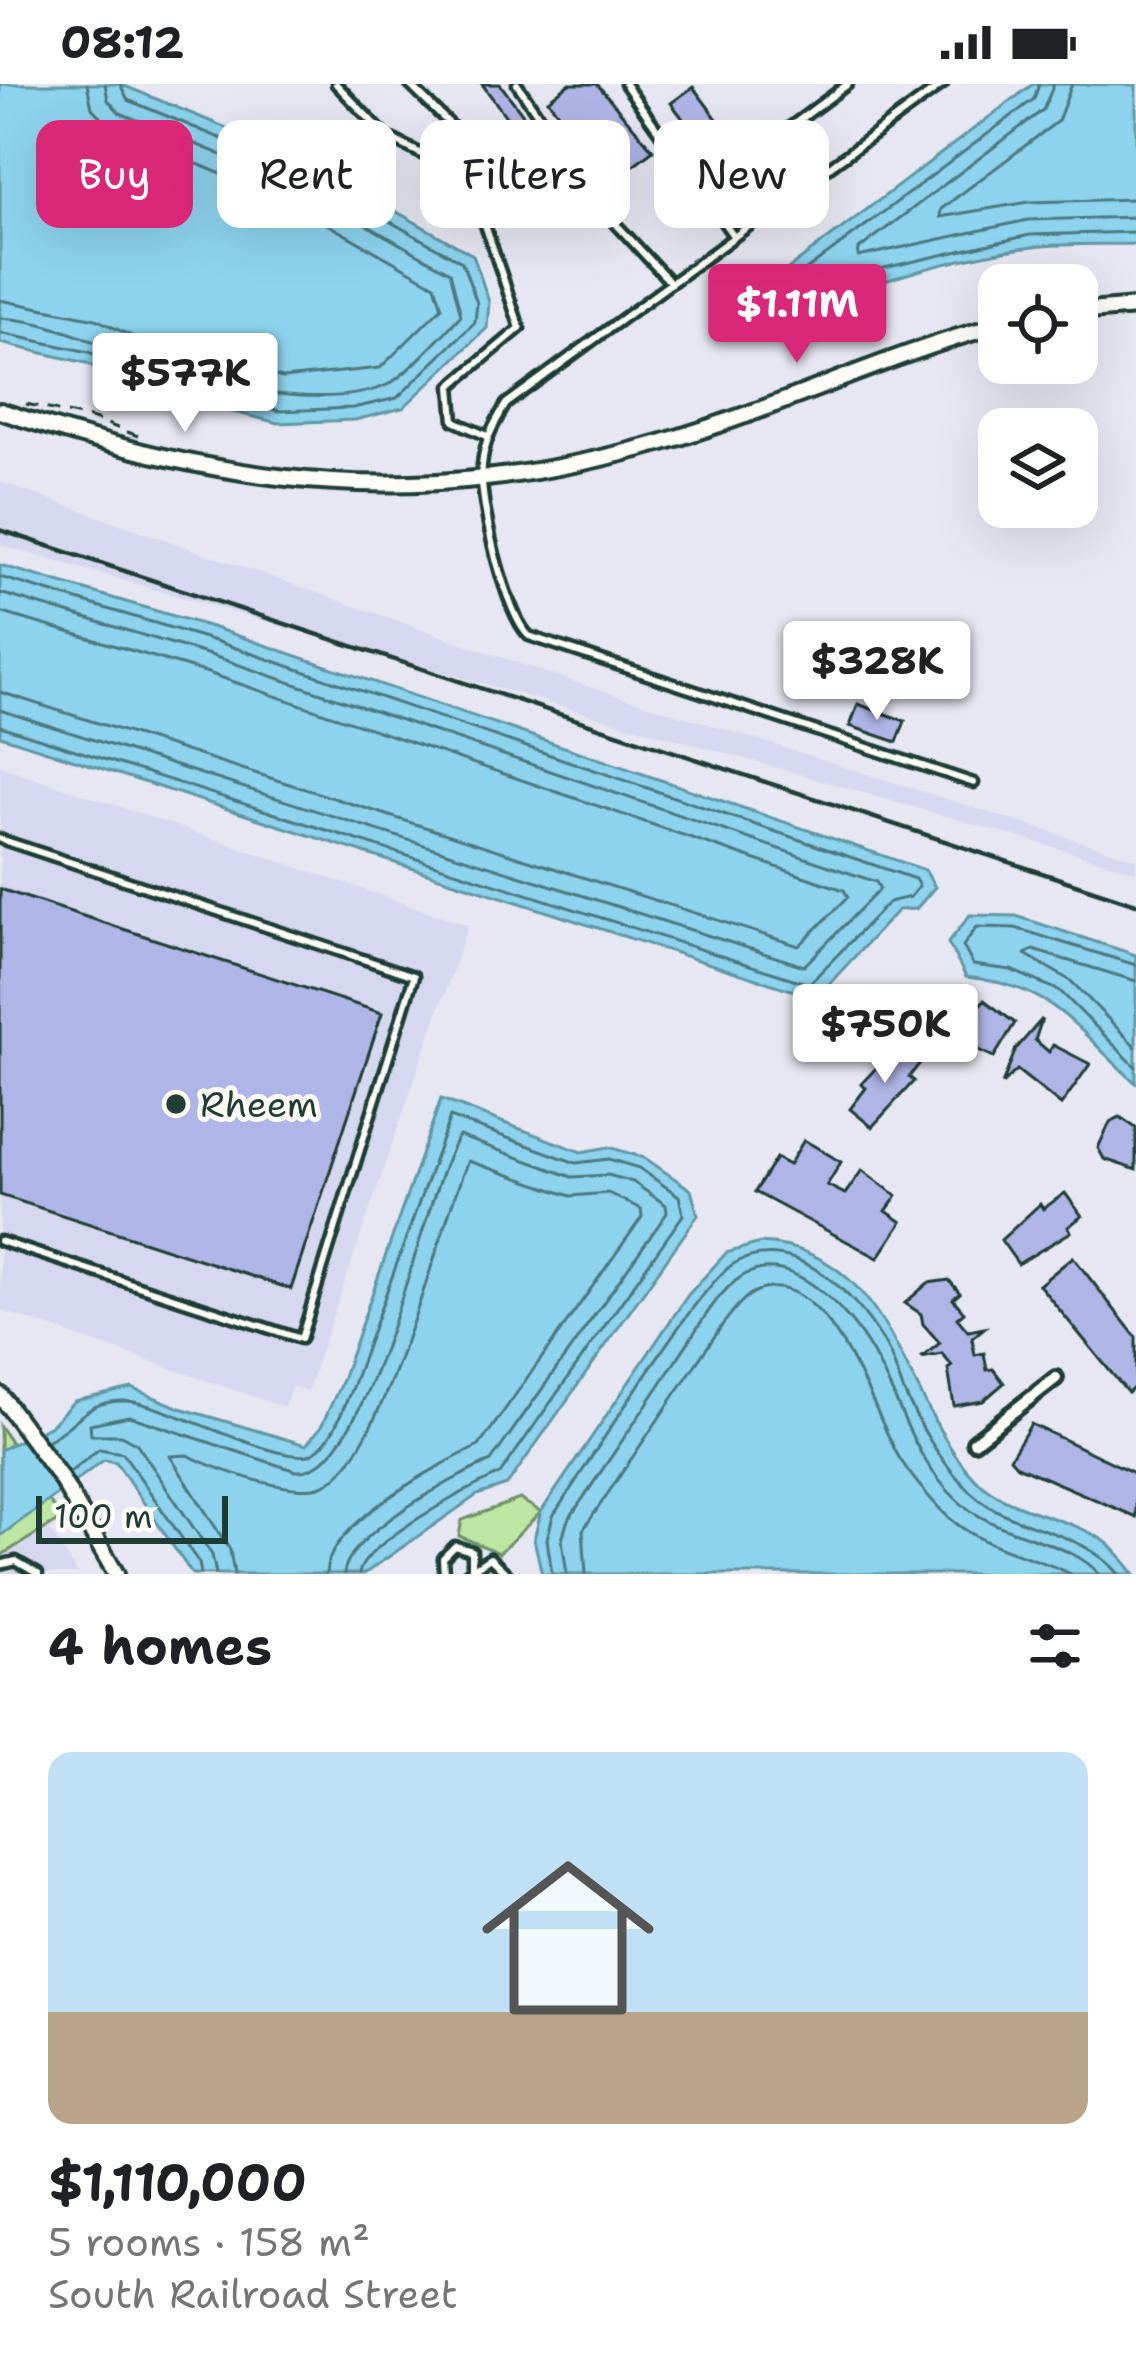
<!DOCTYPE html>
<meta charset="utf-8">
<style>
body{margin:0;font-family:"Shantell Sans",sans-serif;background:#f6f6f6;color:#202124;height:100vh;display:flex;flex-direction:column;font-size:45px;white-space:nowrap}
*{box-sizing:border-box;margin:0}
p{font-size:39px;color:#757577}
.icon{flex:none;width:66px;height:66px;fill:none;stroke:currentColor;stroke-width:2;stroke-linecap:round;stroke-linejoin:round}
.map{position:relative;height:1490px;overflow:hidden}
.panel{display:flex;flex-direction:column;background:#fff;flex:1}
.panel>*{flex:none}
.top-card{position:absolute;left:36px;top:36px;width:1065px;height:108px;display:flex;gap:24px}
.fabs{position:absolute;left:978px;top:180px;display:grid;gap:24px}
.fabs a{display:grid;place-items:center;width:120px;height:120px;border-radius:24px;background:#fff;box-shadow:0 12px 48px #0002;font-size:60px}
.scale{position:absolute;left:36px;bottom:30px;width:192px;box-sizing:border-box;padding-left:12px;border:6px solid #1f3d34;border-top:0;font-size:33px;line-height:42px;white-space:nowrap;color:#1f3d34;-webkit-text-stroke:9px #fdfcf7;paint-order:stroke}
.price{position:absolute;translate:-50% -102px;padding:0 27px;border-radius:12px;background:#fff;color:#222;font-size:39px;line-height:78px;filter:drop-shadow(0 3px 6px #0008)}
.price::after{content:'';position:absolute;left:50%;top:72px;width:36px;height:27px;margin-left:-18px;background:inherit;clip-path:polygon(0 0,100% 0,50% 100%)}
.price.on{background:#db2777;color:#fff}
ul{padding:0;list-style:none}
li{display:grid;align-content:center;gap:24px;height:636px;padding:0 48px}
li span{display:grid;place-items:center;height:372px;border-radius:24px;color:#555}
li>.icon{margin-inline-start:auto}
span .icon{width:216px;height:216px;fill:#fffc;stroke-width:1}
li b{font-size:51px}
h2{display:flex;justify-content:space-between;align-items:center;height:144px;padding:0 48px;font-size:51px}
.chip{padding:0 42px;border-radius:24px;background:#fff;box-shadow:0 12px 48px #0002;font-size:42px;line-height:108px}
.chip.on{background:#db2777;color:#fff}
.status{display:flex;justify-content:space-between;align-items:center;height:84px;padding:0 60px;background:#fff;direction:ltr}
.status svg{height:33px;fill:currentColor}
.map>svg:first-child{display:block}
.built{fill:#d6d8ef}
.green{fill:#bde6a2;stroke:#6e926b;stroke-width:3}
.water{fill:#8dd3ee;stroke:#6197a4;stroke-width:3}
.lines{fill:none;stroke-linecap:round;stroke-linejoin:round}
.shore{stroke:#4b797e;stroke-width:3}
.building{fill:#b0b5e7;stroke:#1f3d34;stroke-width:3}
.service-casing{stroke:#1f3d34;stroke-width:15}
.minor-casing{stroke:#1f3d34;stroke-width:20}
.tertiary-casing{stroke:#1f3d34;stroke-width:22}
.path{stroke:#1f3d34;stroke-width:3;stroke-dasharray:12 9;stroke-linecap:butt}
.service{stroke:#fdfcf7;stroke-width:6}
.minor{stroke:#fdfcf7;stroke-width:10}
.tertiary{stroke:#fdfcf7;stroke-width:14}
.rail{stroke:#1f3d34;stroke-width:4.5}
.poi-dot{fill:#1f3d34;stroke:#fdfcf7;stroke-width:4.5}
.labels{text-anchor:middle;stroke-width:10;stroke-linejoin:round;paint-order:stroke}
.poi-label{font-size:36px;fill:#1f3d34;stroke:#fdfcf7;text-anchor:start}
</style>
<div class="status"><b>08:12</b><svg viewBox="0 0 49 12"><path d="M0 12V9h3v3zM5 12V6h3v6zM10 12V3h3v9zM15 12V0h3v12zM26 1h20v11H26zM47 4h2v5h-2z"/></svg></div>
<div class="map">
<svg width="1136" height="1490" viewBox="0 0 1136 1490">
<rect width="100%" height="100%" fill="#e6e7f2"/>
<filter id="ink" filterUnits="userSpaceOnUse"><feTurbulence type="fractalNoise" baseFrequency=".00833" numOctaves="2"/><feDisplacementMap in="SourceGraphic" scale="24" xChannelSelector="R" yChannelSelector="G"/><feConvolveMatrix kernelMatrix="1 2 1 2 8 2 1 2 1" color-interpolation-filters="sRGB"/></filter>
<g filter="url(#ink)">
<!-- built -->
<g class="built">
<polygon points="0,398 547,589 1136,775 1136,787 0,461"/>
<polygon points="0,682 468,841 307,1307 292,1302 284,1323 0,1226"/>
<polygon points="48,1443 78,1490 0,1490 0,1472"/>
</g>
<!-- green -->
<g class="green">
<polygon points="0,1342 61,1435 0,1472"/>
<polygon points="520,1415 541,1428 499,1469 459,1452 462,1436"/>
</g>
<!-- water -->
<g class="water">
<polygon points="0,0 120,0 307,77 473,171 489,218 487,244 403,324 355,336 278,339 133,303 86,279 0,259"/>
<path d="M1033 0 1136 1V160C1102 161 1067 159 1033 163 928 175 828 219 726 246L731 228Z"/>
<polygon points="0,481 218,545 925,786 935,803 916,825 898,826 816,914 0,652"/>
<path d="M970 831 1016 832 1136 871V999C1073 944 1058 903 966 893L948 859Z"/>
<polygon points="441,1015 581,1068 609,1063 645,1074 691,1106 698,1131 507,1401 477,1411 364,1490 192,1490 116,1378 104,1376 0,1452 0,1366 51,1341 74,1317 132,1304 180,1324 306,1361 321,1343 340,1301"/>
<path d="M760 1159C888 1165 900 1303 966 1385 1001 1429 1058 1428 1103 1456 1116 1464 1125 1479 1134 1490H542L534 1455 541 1428 688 1211 726 1169Z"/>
</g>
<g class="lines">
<!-- shore -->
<g class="shore">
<polyline points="1039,0 1034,15 777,208 775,216 782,219 884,184 1030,151 1136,148"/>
<polyline points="1054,0 1043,26 859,165 858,173 1028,136 1136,133"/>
<polyline points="1072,0 1058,37 941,125 940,133 1029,118 1136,115"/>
<polyline points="0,216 96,235 148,260 283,294 380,284 442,223 435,201 286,117 111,44 92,24 87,0"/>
<path d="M0 234C49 236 96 259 141 277 202 300 325 329 387 301 406 292 445 248 461 231L450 188 295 101 120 29 108 16 105 0"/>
<polyline points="0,249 89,268 138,292 280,327 353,324 397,314 475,238 477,219 462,178 302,88 128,16 120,0"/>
<polyline points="0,493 215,557 915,795 919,802 910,813 889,818 809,900 0,642"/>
<polyline points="0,509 210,571 876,798 880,805 804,882 0,626"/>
<polyline points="0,528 205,588 844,806 848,813 799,862 0,608"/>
<polyline points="1136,881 1015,844 977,843 963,862 973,881 1011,886 1060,907 1136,983"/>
<polyline points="1136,897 1033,866 1025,870 1071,897 1136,963"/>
<path d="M46 1357C79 1342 82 1316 126 1317 160 1317 288 1386 313 1369 334 1356 342 1326 351 1306L450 1033 576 1079 609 1075 639 1084 679 1112 683 1131 500 1390C471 1403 363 1459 359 1490"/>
<polyline points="69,1389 99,1365 123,1369 199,1479 201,1490"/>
<path d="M216 1490 212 1471 137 1360 121 1351H91L90 1340 129 1332 296 1387C371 1394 422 1108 459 1052L572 1093 608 1091 633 1098 666 1121 667 1129 491 1377C456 1392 346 1451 344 1490"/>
<path d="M234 1490 230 1466 170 1372 188 1371C214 1385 294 1413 322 1402 383 1378 439 1142 468 1077L571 1112 608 1109 641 1125 642 1133 479 1362C437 1381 327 1441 326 1490"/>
<path d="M552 1490 547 1455 553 1432C584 1387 699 1198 735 1179 795 1148 855 1210 883 1257 893 1272 897 1291 904 1308 920 1342 937 1372 963 1400 1005 1449 1077 1440 1119 1490"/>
<path d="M567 1490 562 1456 567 1438C604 1383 642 1328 679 1272 696 1248 715 1210 741 1193 791 1162 849 1228 871 1266 901 1317 911 1372 956 1415 996 1454 1069 1454 1099 1490"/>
<path d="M586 1490 583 1446 723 1240C732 1229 743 1213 755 1208 828 1176 875 1334 900 1375 911 1392 926 1410 940 1425 975 1463 1027 1469 1071 1490"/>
</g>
</g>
<!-- building -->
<g class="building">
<polygon points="482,0 500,0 524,32 512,41"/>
<polygon points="569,0 597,0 653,66 605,103 585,77 591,73 548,16"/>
<polygon points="693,3 732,55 710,71 671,19"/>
<polygon points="858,620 905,637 897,658 850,642"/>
<polygon points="0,805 382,929 291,1205 0,1111"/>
<polygon points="984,916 1015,939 994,973 961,958 967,935"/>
<polygon points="1042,935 1035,956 1049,968 1053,961 1090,980 1061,1021 1017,986 1002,1000 1016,965"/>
<polygon points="898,961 920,979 909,993 914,997 872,1043 850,1025 866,1004 861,1000"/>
<polygon points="1120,1033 1136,1044 1136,1086 1104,1075 1098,1064 1110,1038"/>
<polygon points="804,1056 841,1078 827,1101 845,1110 862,1086 897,1112 886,1127 902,1138 878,1174 755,1108 776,1074 789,1081"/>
<polygon points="1065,1109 1082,1132 1068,1143 1071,1148 1018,1180 1001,1156 1040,1120 1043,1125"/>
<polygon points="1073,1173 1136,1253 1136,1302 1128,1309 1039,1201"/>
<polygon points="949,1196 960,1209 953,1215 964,1228 957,1234 968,1247 984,1244 972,1254 975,1271 984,1269 987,1286 993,1285 1004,1299 983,1317 954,1322 948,1285 952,1282 942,1270 921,1274 940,1259 923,1240 921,1230 905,1219 928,1199"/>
<polygon points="1031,1340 1136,1390 1136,1433 1017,1382 1010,1374"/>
</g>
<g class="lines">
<!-- service casing -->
<g class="service-casing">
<g id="service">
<polyline points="336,0 386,52 469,94 520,244 451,302 454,337 487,352"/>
<polyline points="409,0 477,67 469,94 604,127"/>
<polyline points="517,0 604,127 671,199"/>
<polyline points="625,0 734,153"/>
<path d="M943 0 506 320C494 340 484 357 482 381 478 414 505 530 529 552L974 699"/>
<polyline points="702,108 848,0"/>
<polyline points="0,755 414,892 301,1255 0,1157"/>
<polyline points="0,1481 16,1477 38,1490"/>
<polyline points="444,1490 443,1474 455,1462 472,1467 472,1485"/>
<polyline points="466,1490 490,1474 507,1490"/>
</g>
</g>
<!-- minor casing -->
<g class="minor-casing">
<polyline id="minor" points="974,1358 1056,1294"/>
</g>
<!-- tertiary casing -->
<g class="tertiary-casing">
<g id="tertiary">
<polyline points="1077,228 1136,223"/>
<path d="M0 327C236 404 420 428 663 358 777 325 884 272 999 241"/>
<polyline points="0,1311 60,1393 116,1490"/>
</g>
</g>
<!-- path -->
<polyline class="path" points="26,320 94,335 138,352"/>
<!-- service -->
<use href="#service" class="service"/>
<!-- minor -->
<use href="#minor" class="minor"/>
<!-- tertiary -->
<use href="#tertiary" class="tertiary"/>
<!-- rail -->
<polyline class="rail" points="0,446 1136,820"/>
</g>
</g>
<!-- markers -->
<circle class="poi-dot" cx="176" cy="1020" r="12"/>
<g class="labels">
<!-- poi labels -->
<g class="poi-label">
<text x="200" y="1033">Rheem</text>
</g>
</g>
</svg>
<div class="fabs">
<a><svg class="icon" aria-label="locate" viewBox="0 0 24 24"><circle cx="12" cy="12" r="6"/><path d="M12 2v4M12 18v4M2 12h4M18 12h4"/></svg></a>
<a><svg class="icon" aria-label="layers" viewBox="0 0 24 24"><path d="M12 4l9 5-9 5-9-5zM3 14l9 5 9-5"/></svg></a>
</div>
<div class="scale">100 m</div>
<b class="price on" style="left:797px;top:282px">$1.11M</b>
<b class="price" style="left:185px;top:351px">$577K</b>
<b class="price" style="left:877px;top:639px">$328K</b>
<b class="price" style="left:885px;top:1002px">$750K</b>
<div class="top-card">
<a class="chip on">Buy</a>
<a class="chip">Rent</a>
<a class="chip">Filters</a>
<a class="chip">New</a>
</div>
</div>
<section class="panel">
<h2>4 homes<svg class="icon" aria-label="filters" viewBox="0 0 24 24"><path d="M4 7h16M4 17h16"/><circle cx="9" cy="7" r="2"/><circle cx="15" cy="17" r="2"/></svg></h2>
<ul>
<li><span style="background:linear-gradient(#bfe0f5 70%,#b9a48a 0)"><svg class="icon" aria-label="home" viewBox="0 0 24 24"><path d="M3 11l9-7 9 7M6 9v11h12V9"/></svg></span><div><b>$1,110,000</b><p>5 rooms · 158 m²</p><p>South Railroad Street</p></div></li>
</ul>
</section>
